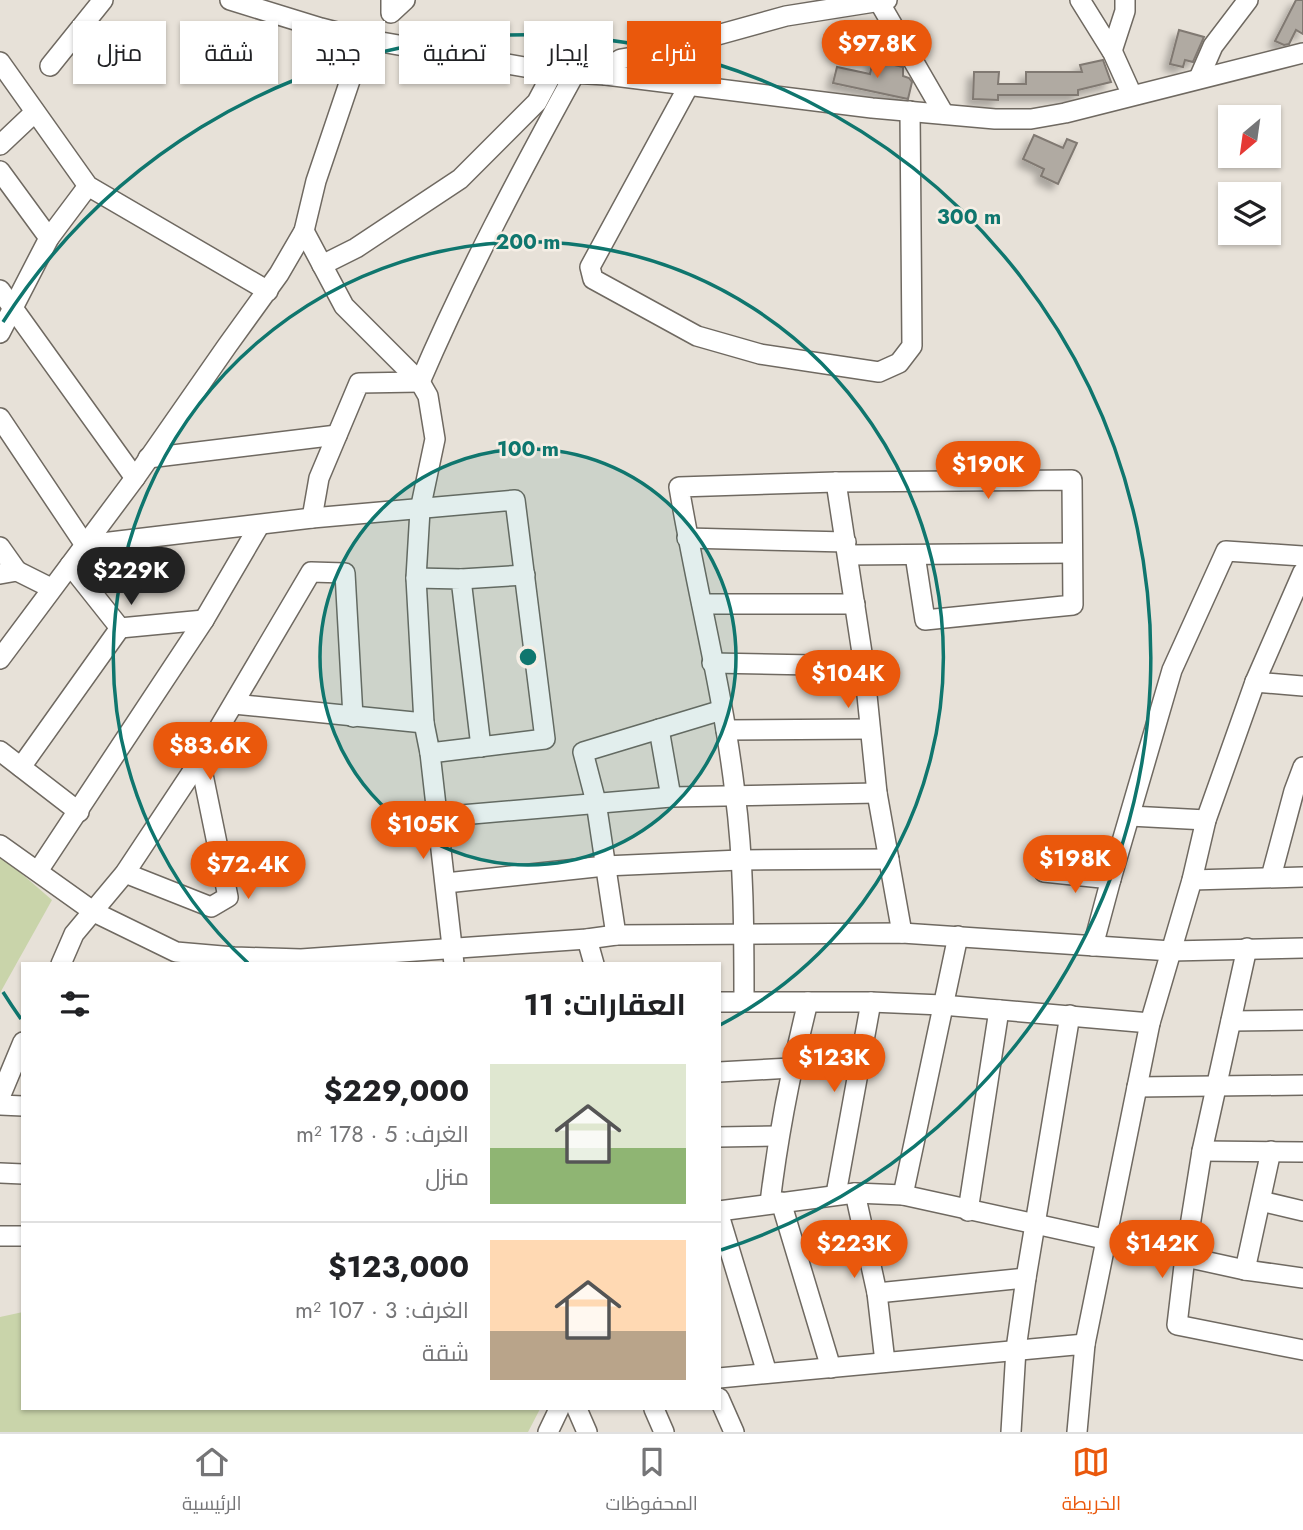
<!DOCTYPE html>
<html lang="ar">
<meta charset="utf-8">
<style>
body{margin:0;font-family:Jost,Cairo,sans-serif;background:#f6f6f6;color:#202124;direction:rtl;height:100vh;display:flex;flex-direction:column;font-size:26px;white-space:nowrap}
*{box-sizing:border-box;margin:0}
p{font-size:23px;color:#757577}
.icon{flex:none;width:38px;height:38px;fill:none;stroke:currentColor;stroke-width:2;stroke-linecap:round;stroke-linejoin:round}
.map{position:relative;flex:1;overflow:hidden;direction:ltr}
.side{position:absolute;left:21px;top:962px;width:700px;height:448px;display:flex;flex-direction:column;background:#fff;border-radius:0px;box-shadow:0 2px 5px #0004;direction:rtl}
.side>*{flex:none}
.banner{position:absolute;left:21px;top:21px;width:700px;height:63px;direction:rtl;display:flex;gap:14px}
.needle{width:46px;rotate:209deg}
.tools{position:absolute;left:1218px;top:105px;display:grid;gap:14px}
.tools a{display:grid;place-items:center;width:63px;height:63px;border-radius:0px;background:#fff;box-shadow:0 2px 5px #0004;font-size:35px}
.price{position:absolute;translate:-50% -60px;padding:0 16px;border-radius:24px;background:#ea580c;color:#fff;font-size:23px;line-height:46px;filter:drop-shadow(0 2px 4px #0008)}
.price::after{content:'';position:absolute;left:50%;top:42px;width:21px;height:16px;margin-left:-10px;background:inherit;clip-path:polygon(0 0,100% 0,50% 100%)}
.price.current{background:#222;color:#fff}
ul{padding:0;list-style:none}
li{display:flex;align-items:center;gap:21px;height:175px;padding:0 35px}
li+li{border-top:2px solid #e0e0e0}
li span{display:grid;place-items:center;flex:none;width:196px;height:140px;border-radius:0px;color:#555}
li>.icon{margin-inline-start:auto}
span .icon{width:84px;height:84px;fill:#fffc;stroke-width:1}
li b{font-size:30px}
h2{display:flex;justify-content:space-between;align-items:center;height:84px;padding:0 35px;font-size:30px}
.tag{padding:0 24px;border-radius:0px;background:#fff;box-shadow:0 2px 5px #0004;font-size:24px;line-height:63px}
.tag.current{background:#ea580c;color:#fff}
.tabs{display:flex;justify-content:space-around;align-items:center;height:98px;border-top:2px solid #e0e0e0;background:#fff;font-size:19px;color:#757577}
.tabs a{display:grid;justify-items:center;gap:4px}
.tabs .current{color:#ea580c}
.map>svg:first-child{display:block}
.green{fill:#c9d4aa}
.building{fill:#b0aaa2;stroke:#807972;stroke-width:2;filter:url(#shadow)}
.lines{fill:none;stroke-linecap:round;stroke-linejoin:round}
.minor-casing{stroke:#6f6961;stroke-width:22}
.minor{stroke:#fff;stroke-width:19}
.ring{fill:none;stroke:#0f766e;stroke-width:3.5}
.centre{fill:#0f766e;stroke:#f5eee5;stroke-width:3.5}
.ring-label{font-size:21px;text-anchor:middle;font-weight:bold;fill:#0f766e;stroke:#f5eee5;stroke-width:5;stroke-linejoin:round;paint-order:stroke}
</style>
<div class="map">
<svg width="1303" height="1432" viewBox="0 0 1303 1432">
<defs>
<filter id="shadow"><feDropShadow dx="-6" dy="6" stdDeviation="3.5" flood-color="#0004"/></filter>
</defs>
<rect width="100%" height="100%" fill="#e7e1d8"/>
<!-- green -->
<g class="green">
<polygon points="0,855 52,900 0,993"/>
<polygon points="23,1312 23,1409 540,1409 528,1432 0,1432 0,1317"/>
</g>
<!-- building -->
<g class="building">
<polygon points="1296,0 1303,0 1303,34 1296,30 1289,44 1284,45 1275,41"/>
<polygon points="1179,30 1204,37 1193,62 1185,60 1183,67 1170,64"/>
<polygon points="873,60 903,67 903,76 909,78 912,82 908,99 833,83 837,67 870,74"/>
<polygon points="1103,60 1111,82 1078,90 1078,95 998,95 998,100 973,99 974,72 999,72 998,84 1026,84 1026,72 1082,72 1080,65"/>
<polygon points="1034,135 1063,148 1067,139 1077,143 1058,184 1041,176 1044,169 1023,159"/>
</g>
<g class="lines">
<!-- minor casing -->
<g class="minor-casing">
<g id="minor">
<polyline points="230,0 321,28 364,39 553,72 606,75 872,108 995,119 1031,119 1065,113 1303,53"/>
<polyline points="391,0 391,13 405,0"/>
<polyline points="878,0 944,114"/>
<polyline points="1080,0 1113,53 1132,95"/>
<polyline points="1112,51 1125,11 1125,0"/>
<polyline points="0,62 88,186 268,291"/>
<polyline points="50,66 103,0"/>
<polyline points="606,75 614,63 621,59 645,55 786,16 887,0"/>
<polyline points="1199,78 1213,46 1248,0"/>
<polyline points="688,87 590,267 593,279 697,336 760,354 879,372 899,363 912,346 910,111"/>
<polyline points="0,145 35,112"/>
<polyline points="0,171 49,238"/>
<polyline points="322,265 356,248 460,179 537,102 553,72"/>
<polyline points="0,290 135,478"/>
<polyline points="0,333 49,238 88,186"/>
<polyline points="0,418 85,545 312,518 515,500 545,739 430,753 424,723"/>
<polyline points="148,458 337,435"/>
<polyline points="836,482 864,666 877,793 902,933"/>
<path d="M312 518 319 478 359 383 420 382C465 277 519 175 574 75"/>
<polyline points="687,538 846,542"/>
<polyline points="0,547 17,571"/>
<polyline points="849,555 1072,553"/>
<polyline points="70,565 120,628 204,620"/>
<polyline points="0,574 17,571 51,588"/>
<polyline points="416,578 461,579 481,747"/>
<polyline points="461,579 525,575"/>
<polyline points="702,604 855,604"/>
<polyline points="0,659 135,478 227,346 279,274 304,231 316,181 364,39"/>
<polyline points="712,663 864,666"/>
<polyline points="1255,682 1303,686"/>
<polyline points="234,704 424,723 416,578 420,510 435,439 428,396 420,382 344,306 304,231"/>
<polyline points="659,729 671,797"/>
<polyline points="726,730 870,729"/>
<polyline points="0,751 79,812"/>
<polyline points="430,753 454,964"/>
<polyline points="21,767 120,628"/>
<polyline points="1130,816 1206,820"/>
<polyline points="438,817 671,797 877,793"/>
<polyline points="0,845 94,912 176,952 234,957 301,959 587,939 616,935 902,933 1171,951 1303,948"/>
<polyline points="38,871 204,620 259,526"/>
<polyline points="1044,872 1111,879"/>
<polyline points="125,873 211,907 228,897 200,760"/>
<polyline points="1271,877 1294,791 1303,767"/>
<polyline points="1192,880 1303,877"/>
<polyline points="446,883 605,866 740,860 889,859"/>
<polyline points="616,935 596,802 583,752 722,710"/>
<polyline points="587,939 594,964"/>
<polyline points="1093,946 1111,879 1172,670 1226,551 1303,556"/>
<polyline points="1247,948 1202,1151 1185,1257 1177,1325 1303,1350"/>
<polyline points="61,964 74,934 125,873 200,760 311,572 345,573 353,717"/>
<path d="M744 1001C744 932 744 861 735 793 723 690 696 589 679 487L836 482 1072 480 1073 605 925 620 915 555"/>
<polyline points="719,1002 871,1002 942,1005 1150,1023"/>
<polyline points="1231,1021 1303,1020"/>
<polyline points="719,1072 791,1068"/>
<polyline points="1137,1087 1303,1085"/>
<polyline points="0,1097 23,1042"/>
<polyline points="0,1105 23,1106"/>
<polyline points="719,1137 778,1136"/>
<polyline points="1202,1151 1303,1152"/>
<polyline points="0,1173 23,1174"/>
<polyline points="855,1193 877,1293 885,1362"/>
<polyline points="836,1194 871,1002"/>
<polyline points="903,1195 958,936"/>
<polyline points="1261,1201 1303,1211"/>
<polyline points="781,1202 831,1368"/>
<path d="M770 1203C778 1135 791 1069 808 1002"/>
<polyline points="719,1211 855,1193 903,1195 1245,1270 1303,1278"/>
<polyline points="968,1211 999,1010"/>
<polyline points="719,1215 767,1373"/>
<polyline points="0,1236 23,1236"/>
<polyline points="1245,1270 1271,1151"/>
<polyline points="877,1293 1026,1278"/>
<polyline points="1085,1344 1150,1023 1192,880 1206,820 1255,682 1303,572"/>
<polyline points="719,1378 1085,1344 1077,1432"/>
<polyline points="719,1398 734,1432"/>
<polyline points="577,1409 587,1432"/>
<polyline points="654,1409 664,1432"/>
<polyline points="548,1432 559,1409"/>
<polyline points="1011,1432 1016,1349 1026,1278 1070,1015"/>
</g>
</g>
<!-- minor -->
<use href="#minor" class="minor"/>
</g>
<!-- distance rings -->
<circle cx="528" cy="657" r="208" fill="#0f766e" fill-opacity=".12"/>
<g class="ring">
<circle cx="528" cy="657" r="208"/>
<path d="M248 963A415 415 0 1 1 720 1025"/>
<path d="M21 1019A623 623 0 0 1 3 992M3 322A623 623 0 1 1 721 1250"/>
</g>
<circle cx="528" cy="657" r="10" class="centre"/>
<g class="ring-label">
<text x="969" y="224">300 m</text>
<text x="528" y="249">200 m</text>
<text x="528" y="456">100 m</text>
</g>
</svg>
<div class="tools">
<a><svg class="needle" viewBox="-14 -14 28 28"><path d="M0-13l5 13h-10z" fill="#e53935"/><path d="M0 13l5-13h-10z" fill="#757577"/></svg></a>
<a><svg class="icon" aria-label="layers" viewBox="0 0 24 24"><path d="M12 4l9 5-9 5-9-5zM3 14l9 5 9-5"/></svg></a>
</div>
<b class="price" style="left:877px;top:80px">$97.8K</b>
<b class="price" style="left:988px;top:501px">$190K</b>
<b class="price current" style="left:131px;top:607px">$229K</b>
<b class="price" style="left:848px;top:710px">$104K</b>
<b class="price" style="left:210px;top:782px">$83.6K</b>
<b class="price" style="left:423px;top:861px">$105K</b>
<b class="price" style="left:1075px;top:895px">$198K</b>
<b class="price" style="left:248px;top:901px">$72.4K</b>
<b class="price" style="left:834px;top:1094px">$123K</b>
<b class="price" style="left:854px;top:1280px">$223K</b>
<b class="price" style="left:1162px;top:1280px">$142K</b>
<div class="banner">
<a class="tag current">شراء</a>
<a class="tag">إيجار</a>
<a class="tag">تصفية</a>
<a class="tag">جديد</a>
<a class="tag">شقة</a>
<a class="tag">منزل</a>
</div>
<section class="side">
<h2>العقارات: 11<svg class="icon" aria-label="filters" viewBox="0 0 24 24"><path d="M4 7h16M4 17h16"/><circle cx="9" cy="7" r="2"/><circle cx="15" cy="17" r="2"/></svg></h2>
<ul>
<li><span style="background:linear-gradient(#dfe7d0 60%,#8fb573 0)"><svg class="icon" aria-label="home" viewBox="0 0 24 24"><path d="M3 11l9-7 9 7M6 9v11h12V9"/></svg></span><div><b>$229,000</b><p>الغرف: 5 · 178 m²</p><p>منزل</p></div></li>
<li><span style="background:linear-gradient(#ffd9b3 65%,#b9a48a 0)"><svg class="icon" aria-label="home" viewBox="0 0 24 24"><path d="M3 11l9-7 9 7M6 9v11h12V9"/></svg></span><div><b>$123,000</b><p>الغرف: 3 · 107 m²</p><p>شقة</p></div></li>
</ul>
</section>
</div>
<nav class="tabs">
<a class="current"><svg class="icon" aria-label="map" viewBox="0 0 24 24"><path d="M3 6l6-2 6 2 6-2v14l-6 2-6-2-6 2zM9 4v14M15 6v14"/></svg>الخريطة</a>
<a><svg class="icon" aria-label="saved" viewBox="0 0 24 24"><path d="M7 4h10v16l-5-4-5 4z"/></svg>المحفوظات</a>
<a><svg class="icon" aria-label="home" viewBox="0 0 24 24"><path d="M3 11l9-7 9 7M6 9v11h12V9"/></svg>الرئيسية</a>
</nav>
